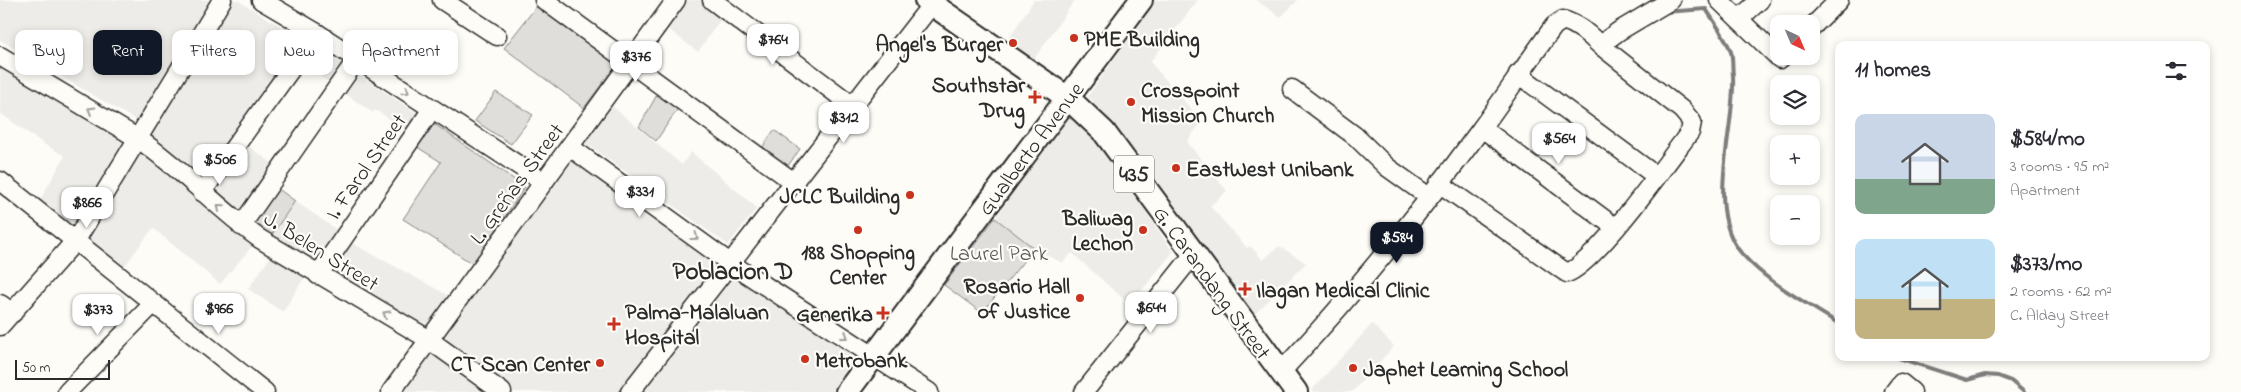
<!DOCTYPE html>
<meta charset="utf-8">
<style>
body{margin:0;font-family:"Indie Flower",sans-serif;background:#f2f2f3;color:#2b2b33;height:100vh;display:flex;flex-direction:column;font-size:19px;white-space:nowrap}
*{box-sizing:border-box;margin:0}
p{font-size:16px;color:#7c7c81}
.icon{flex:none;width:28px;height:28px;fill:none;stroke:currentColor;stroke-width:2;stroke-linecap:round;stroke-linejoin:round}
.map{position:relative;flex:1;overflow:hidden}
.details{position:absolute;left:1835px;top:41px;width:375px;height:320px;display:flex;flex-direction:column;background:#fff;border-radius:10px;box-shadow:0 2px 8px #0003}
.details>*{flex:none}
.top-card{position:absolute;left:15px;top:30px;width:475px;height:45px;display:flex;gap:10px}
.needle{width:32px;rotate:136deg}
.tools{position:absolute;left:1770px;top:15px;display:grid;gap:10px}
.tools a{display:grid;place-items:center;width:50px;height:50px;border-radius:10px;background:#fff;box-shadow:0 2px 8px #0003;font-size:25px}
.scale{position:absolute;left:15px;bottom:12px;width:95px;box-sizing:border-box;padding-left:5px;border:2px solid #2b2b2b;border-top:0;font-size:14px;line-height:18px;white-space:nowrap;color:#2b2b2b;-webkit-text-stroke:4px #fdfcf7;paint-order:stroke}
.price{position:absolute;translate:-50% -42px;padding:0 11px;border-radius:10px;background:#fff;color:#222;font-size:16px;line-height:32px;filter:drop-shadow(0 1px 2px #0008)}
.price::after{content:'';position:absolute;left:50%;top:30px;width:15px;height:11px;margin-left:-8px;background:inherit;clip-path:polygon(0 0,100% 0,50% 100%)}
.price.current{background:#111827;color:#fff}
ul{padding:0;list-style:none}
li{display:flex;align-items:center;gap:15px;height:125px;padding:0 20px}
li span{display:grid;place-items:center;flex:none;width:140px;height:100px;border-radius:10px;color:#555}
li>.icon{margin-inline-start:auto}
span .icon{width:60px;height:60px;fill:#fffc;stroke-width:1}
li b{font-size:21px}
h2{display:flex;justify-content:space-between;align-items:center;height:60px;padding:0 20px;font-size:21px}
.pill{padding:0 18px;border-radius:10px;background:#fff;box-shadow:0 2px 8px #0003;font-size:18px;line-height:45px}
.pill.current{background:#111827;color:#fff}
.map>svg:first-child{display:block}
.built{fill:#edece8}
.green{fill:#dfdeda;stroke:#858482}
.lines{fill:none;stroke-linecap:round;stroke-linejoin:round}
.stream{stroke:#7e7d7b;stroke-width:4}
.minor-casing{stroke:#2b2b2b;stroke-width:21}
.major-casing{stroke:#2b2b2b;stroke-width:26}
.minor{stroke:#fdfcf7;stroke-width:18}
.major{stroke:#fdfcf7;stroke-width:22}
.oneway{stroke:#9e9e9b}
.poi-dot{fill:#c8321e;stroke:#fdfcf7;stroke-width:2}
.labels{text-anchor:middle;stroke-width:4.5;stroke-linejoin:round;paint-order:stroke}
.shield{fill:#fdfcf7;stroke:#6a6a68;stroke-width:1}
.shield-label{font-size:21px;font-weight:bold;fill:#2b2b2b}
.poi-label{font-size:22px;font-weight:bold;fill:#2b2b2b;stroke:#fdfcf7;text-anchor:start}
.street-label{font-size:22px;fill:#2b2b2b;stroke:#fdfcf7}
.park-label{font-size:22px;fill:#585857;stroke:#fdfcf7}
.quarter-label{font-size:25px;font-weight:bold;fill:#2b2b2b;stroke:#fdfcf7}
</style>
<div class="map">
<svg width="2241" height="392" viewBox="0 0 2241 392">
<rect width="100%" height="100%" fill="#fdfcf7"/>
<filter id="ink" filterUnits="userSpaceOnUse"><feTurbulence type="fractalNoise" baseFrequency=".02" numOctaves="2"/><feDisplacementMap in="SourceGraphic" scale="10" xChannelSelector="R" yChannelSelector="G"/><feConvolveMatrix kernelMatrix="1 2 1 2 8 2 1 2 1" color-interpolation-filters="sRGB"/></filter>
<g filter="url(#ink)">
<!-- built -->
<g class="built">
<polygon points="0,0 212,0 137,121 0,40"/>
<polygon points="233,0 237,0 305,41 202,183 150,135"/>
<polygon points="688,0 705,0 724,14 698,52 668,29"/>
<polygon points="1034,0 1075,0 1032,62 1005,44"/>
<polygon points="1156,0 1198,0 1150,62 1202,121 1187,142 1227,191 1210,206 1247,248 1250,246 1263,260 1279,246 1306,263 1254,315 1119,132 1088,96"/>
<polygon points="1256,0 1298,0 1281,17"/>
<polygon points="314,46 346,66 333,85 301,64"/>
<polygon points="0,64 125,139 71,230 37,205 65,156 44,144 0,113"/>
<polygon points="356,73 418,114 407,130 375,110 373,113 343,92"/>
<polygon points="611,105 682,165 691,152 757,208 728,245 584,142"/>
<polygon points="1069,116 1096,138 1173,252 1130,305 1072,253 1062,263 1034,248 996,219 1025,172"/>
<polygon points="244,143 276,166 241,217 210,190"/>
<polygon points="142,149 254,244 220,284 153,228 123,268 88,238"/>
<polygon points="573,161 716,260 686,305 618,392 514,392 440,340"/>
<polygon points="295,201 337,230 315,261 271,236"/>
<polygon points="348,241 451,297 426,330 327,271"/>
<polygon points="272,255 306,275 283,312 248,289"/>
<polygon points="733,272 859,356 832,392 640,392"/>
<polygon points="1372,324 1394,346 1352,392 1313,392 1312,390"/>
<polygon points="432,353 486,392 404,392"/>
</g>
<!-- green -->
<g class="green">
<polygon points="539,3 619,61 584,108 504,48"/>
<polygon points="659,91 679,107 656,141 639,127"/>
<polygon points="496,92 533,115 511,144 475,121"/>
<polygon points="430,121 525,187 473,264 403,219 441,162 414,145"/>
<polygon points="774,130 800,149 787,167 762,148"/>
<polygon points="277,188 295,201 271,236 251,223"/>
<polygon points="995,218 1034,248 982,313 944,285"/>
</g>
<g class="lines">
<!-- stream -->
<g class="stream">
<path d="M1664 12 1706 9C1714 22 1726 37 1731 52 1733 58 1732 68 1733 75 1736 130 1703 211 1743 255 1769 284 1807 303 1839 324"/>
<polyline points="1899,358 1967,380 1985,375 1998,376 2011,381 2024,392"/>
</g>
<!-- minor casing -->
<g class="minor-casing">
<g id="minor">
<polyline points="261,0 317,33 544,182"/>
<polyline points="442,0 497,36"/>
<polyline points="544,0 795,183"/>
<polyline points="712,0 853,106"/>
<polyline points="1719,0 1780,59 1783,56"/>
<polyline points="1739,19 1760,0"/>
<polyline points="1811,28 1839,0"/>
<path d="M0 56 137 138C181 168 217 208 260 239L428 339 502 392"/>
<polyline points="1518,74 1656,176"/>
<polyline points="1292,89 1355,136 1387,167 1429,197"/>
<polyline points="1482,128 1616,228"/>
<polyline points="570,147 730,263 929,392"/>
<polyline points="0,181 265,392"/>
<path d="M1439 183 1561 269 1567 273C1596 263 1668 161 1690 132L1692 122 1682 110 1600 45"/>
<polyline points="202,192 317,33"/>
<polyline points="241,226 357,59"/>
<polyline points="318,275 432,109"/>
<polyline points="0,304 13,313"/>
<polyline points="0,326 76,240 222,0"/>
<path d="M1280 373C1352 296 1419 214 1481 129 1506 95 1529 60 1554 26L1563 20C1579 25 1588 34 1600 45L1619 31 1671 0"/>
<polyline points="67,392 153,304"/>
<polyline points="391,392 676,0"/>
<polyline points="630,392 932,4"/>
<polyline points="1084,392 1193,255"/>
<polyline points="1894,392 1901,383 1912,392"/>
</g>
</g>
<!-- major casing -->
<g class="major-casing">
<g id="major">
<polyline points="926,0 1069,99 1104,132 1296,392"/>
<polyline points="847,392 1141,0"/>
</g>
</g>
<!-- minor -->
<use href="#minor" class="minor"/>
<!-- major -->
<use href="#major" class="major"/>
</g>
<!-- one-way arrows -->
<defs><path id="oneway-chevron" d="M-2-3.5L2.5 0L-2 3.5" fill="none" stroke-width="1.6" stroke-linecap="round" stroke-linejoin="round" transform="scale(1.25)"/></defs>
<g class="oneway">
<use href="#oneway-chevron" transform="translate(406 91) rotate(33)"/>
<use href="#oneway-chevron" transform="translate(91 110) rotate(-149)"/>
<use href="#oneway-chevron" transform="translate(220 207) rotate(-139)"/>
<use href="#oneway-chevron" transform="translate(695 237) rotate(36)"/>
<use href="#oneway-chevron" transform="translate(386 314) rotate(-149)"/>
<use href="#oneway-chevron" transform="translate(845 336) rotate(33)"/>
</g>
</g>
<!-- markers -->
<g class="poi-dot">
<circle cx="1074" cy="38" r="5"/>
<circle cx="1013" cy="43" r="5"/>
<path d="M1032.5 89.5h5v5h5v5h-5v5h-5v-5h-5v-5h5z"/>
<circle cx="1131" cy="102" r="5"/>
<circle cx="1176" cy="168" r="5"/>
<circle cx="910" cy="195" r="5"/>
<circle cx="858" cy="230" r="5"/>
<circle cx="1143" cy="230" r="5"/>
<path d="M1242.5 281.5h5v5h5v5h-5v5h-5v-5h-5v-5h5z"/>
<circle cx="1080" cy="298" r="5"/>
<path d="M880.5 305.5h5v5h5v5h-5v5h-5v-5h-5v-5h5z"/>
<path d="M611.5 316.5h5v5h5v5h-5v5h-5v-5h-5v-5h5z"/>
<circle cx="805" cy="359" r="5"/>
<circle cx="600" cy="363" r="5"/>
<circle cx="1353" cy="368" r="5"/>
</g>
<g class="labels">
<!-- shield labels -->
<rect class="shield" x="1114" y="155.5" width="40" height="37" rx="4"/>
<g class="shield-label">
<text x="1134" y="181">435</text>
</g>
<!-- poi labels -->
<g class="poi-label">
<text x="1084" y="46">PME Building</text>
<text x="1003" y="51" text-anchor="end">Angel's Burger</text>
<text x="1025" y="92" text-anchor="end">Southstar<tspan x="1025" dy="25">Drug</tspan></text>
<text x="1141" y="97">Crosspoint<tspan x="1141" dy="25">Mission Church</tspan></text>
<text x="1186" y="176">EastWest Unibank</text>
<text x="900" y="203" text-anchor="end">JCLC Building</text>
<text x="1133" y="225" text-anchor="end">Baliwag<tspan x="1133" dy="25">Lechon</tspan></text>
<text x="858" y="259" text-anchor="middle">188 Shopping<tspan x="858" dy="25">Center</tspan></text>
<text x="1070" y="293" text-anchor="end">Rosario Hall<tspan x="1070" dy="25">of Justice</tspan></text>
<text x="1256" y="297">Ilagan Medical Clinic</text>
<text x="625" y="319">Palma-Malaluan<tspan x="625" dy="25">Hospital</tspan></text>
<text x="873" y="321" text-anchor="end">Generika</text>
<text x="815" y="367">Metrobank</text>
<text x="590" y="371" text-anchor="end">CT Scan Center</text>
<text x="1363" y="376">Japhet Learning School</text>
</g>
<!-- street labels -->
<g class="street-label">
<text transform="translate(1030 148) rotate(-53)" y="8">Gualberto Avenue</text>
<text transform="translate(365 166) rotate(-55)" y="8">I. Farol Street</text>
<text transform="translate(516 183) rotate(-54)" y="8">L. Greñas Street</text>
<text transform="translate(322 250) rotate(32)" y="8">J. Belen Street</text>
<text transform="translate(1213 282) rotate(54)" y="8">G. Carandang Street</text>
</g>
<!-- park labels -->
<g class="park-label">
<text x="999" y="260">Laurel Park</text>
</g>
<!-- quarter labels -->
<g class="quarter-label">
<text x="733" y="279">Poblacion D</text>
</g>
</g>
</svg>
<div class="tools">
<a><svg class="needle" viewBox="-14 -14 28 28"><path d="M0-13l5 13h-10z" fill="#e53935"/><path d="M0 13l5-13h-10z" fill="#7c7c81"/></svg></a>
<a><svg class="icon" aria-label="layers" viewBox="0 0 24 24"><path d="M12 4l9 5-9 5-9-5zM3 14l9 5 9-5"/></svg></a>
<a>+</a>
<a>−</a>
</div>
<div class="scale">50 m</div>
<b class="price" style="left:773px;top:66px">$764</b>
<b class="price" style="left:636px;top:83px">$376</b>
<b class="price" style="left:844px;top:144px">$312</b>
<b class="price" style="left:1559px;top:165px">$564</b>
<b class="price" style="left:220px;top:186px">$506</b>
<b class="price" style="left:640px;top:218px">$331</b>
<b class="price" style="left:87px;top:229px">$866</b>
<b class="price current" style="left:1397px;top:264px">$584</b>
<b class="price" style="left:1151px;top:334px">$644</b>
<b class="price" style="left:219px;top:335px">$966</b>
<b class="price" style="left:98px;top:336px">$373</b>
<div class="top-card">
<a class="pill">Buy</a>
<a class="pill current">Rent</a>
<a class="pill">Filters</a>
<a class="pill">New</a>
<a class="pill">Apartment</a>
</div>
<section class="details">
<h2>11 homes<svg class="icon" aria-label="filters" viewBox="0 0 24 24"><path d="M4 7h16M4 17h16"/><circle cx="9" cy="7" r="2"/><circle cx="15" cy="17" r="2"/></svg></h2>
<ul>
<li><span style="background:linear-gradient(#c9d6e8 65%,#7fa58c 0)"><svg class="icon" aria-label="home" viewBox="0 0 24 24"><path d="M3 11l9-7 9 7M6 9v11h12V9"/></svg></span><div><b>$584/mo</b><p>3 rooms · 95 m²</p><p>Apartment</p></div></li>
<li><span style="background:linear-gradient(#bfe0f5 60%,#c2b280 0)"><svg class="icon" aria-label="home" viewBox="0 0 24 24"><path d="M3 11l9-7 9 7M6 9v11h12V9"/></svg></span><div><b>$373/mo</b><p>2 rooms · 62 m²</p><p>C. Alday Street</p></div></li>
</ul>
</section>
</div>
